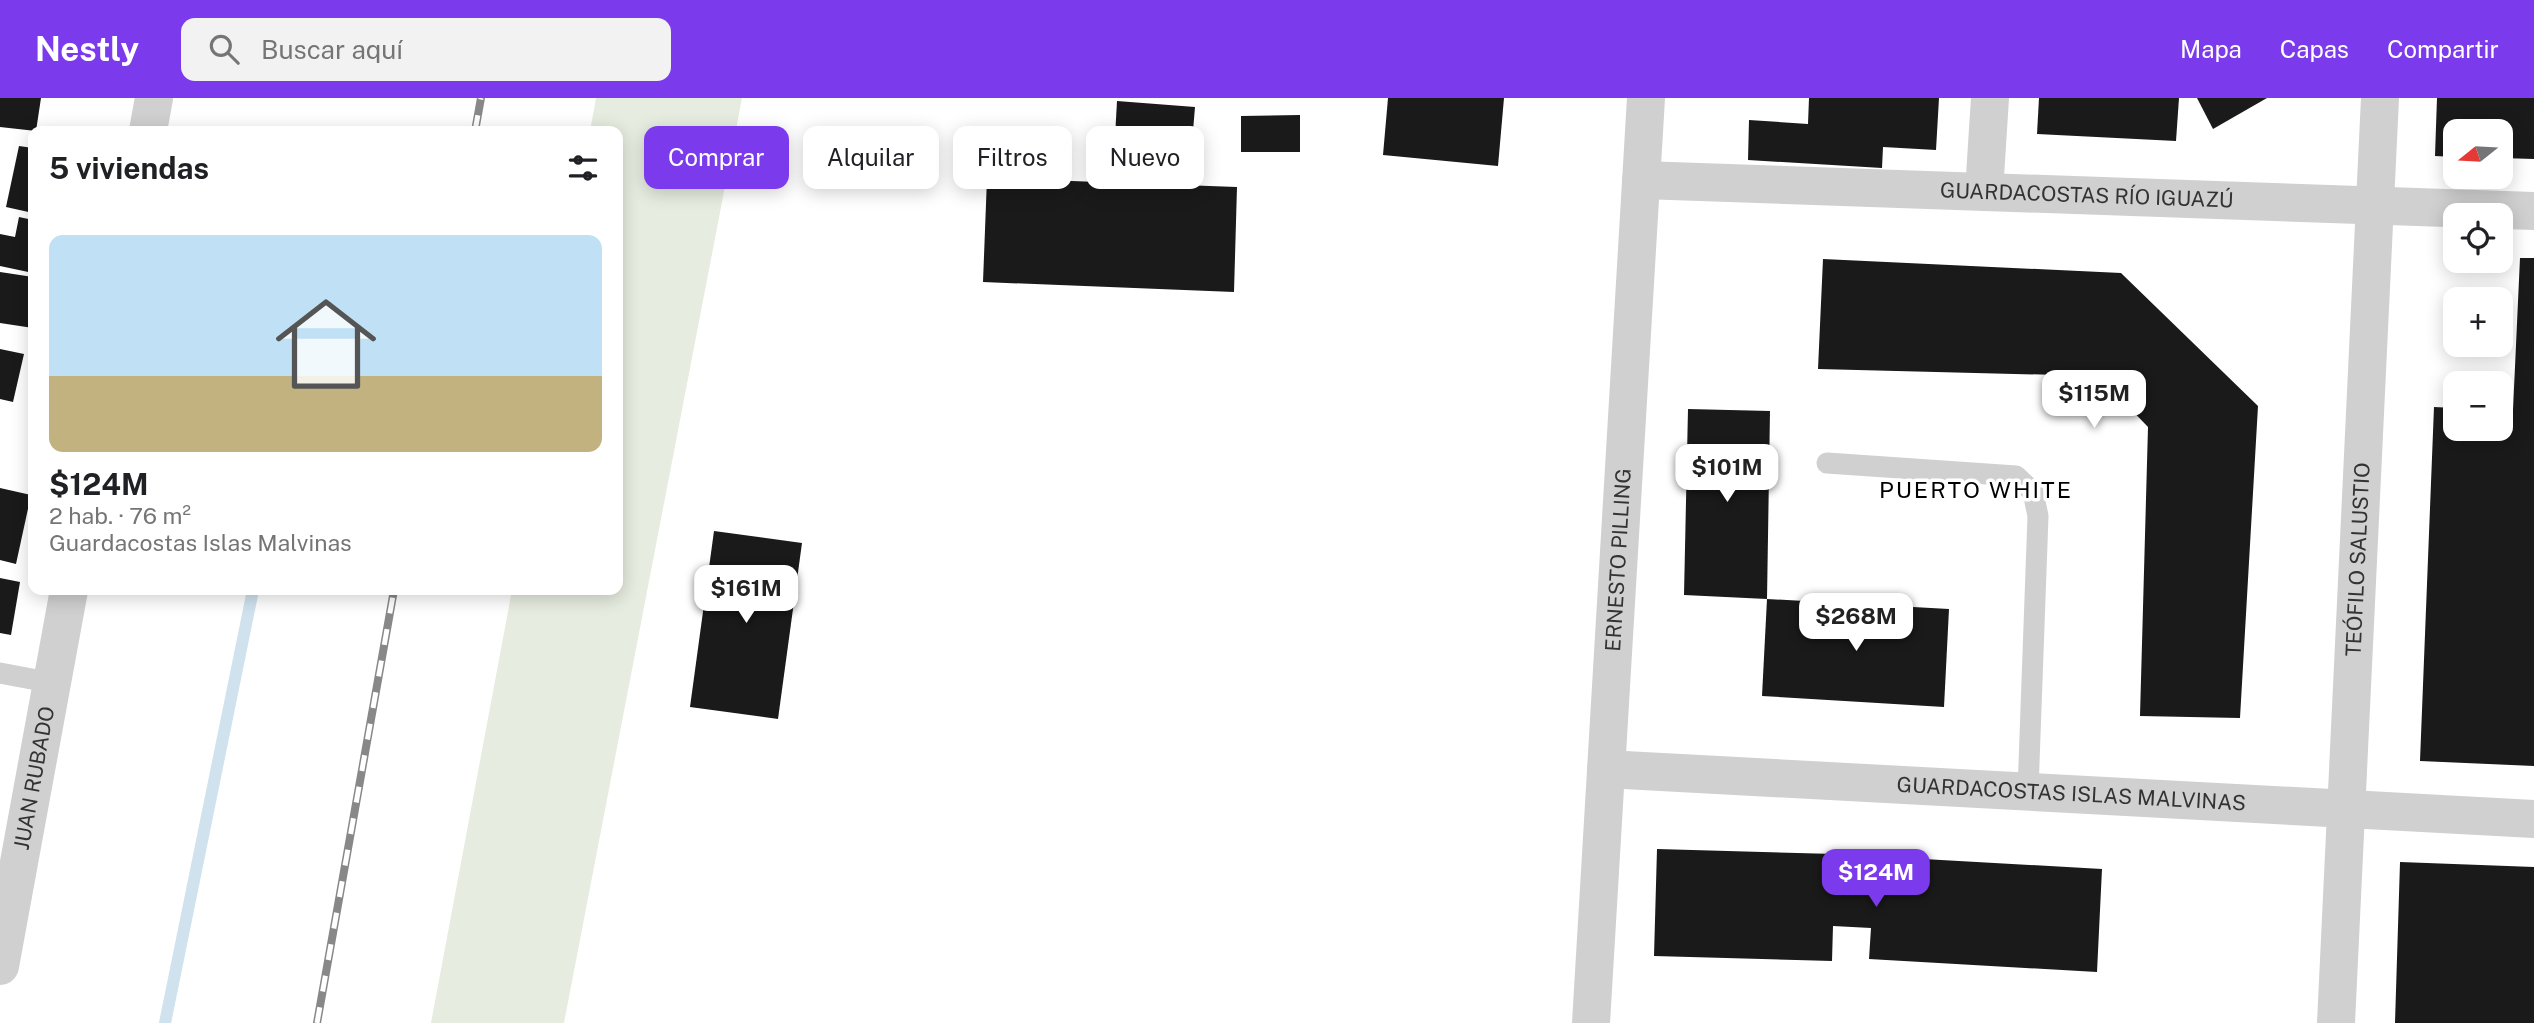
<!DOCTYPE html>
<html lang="es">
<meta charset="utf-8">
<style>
body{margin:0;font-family:"Public Sans",sans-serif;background:#f2f2f2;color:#202124;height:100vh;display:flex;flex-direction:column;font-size:26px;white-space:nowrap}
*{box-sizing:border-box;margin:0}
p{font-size:23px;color:#757577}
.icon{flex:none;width:38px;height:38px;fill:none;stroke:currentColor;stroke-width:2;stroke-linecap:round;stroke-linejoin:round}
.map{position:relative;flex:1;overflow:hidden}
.side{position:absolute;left:28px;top:28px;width:595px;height:469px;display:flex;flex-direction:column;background:#fff;border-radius:14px;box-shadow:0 4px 18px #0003}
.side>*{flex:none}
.top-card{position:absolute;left:644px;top:28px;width:665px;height:63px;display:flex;gap:14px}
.needle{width:46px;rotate:252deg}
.controls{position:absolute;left:2443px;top:21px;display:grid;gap:14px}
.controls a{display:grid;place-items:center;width:70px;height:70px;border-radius:14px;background:#fff;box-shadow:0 4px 18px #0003;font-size:35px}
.price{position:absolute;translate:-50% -60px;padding:0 16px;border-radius:14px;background:#fff;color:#222;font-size:23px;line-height:46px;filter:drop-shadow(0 2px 4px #0008)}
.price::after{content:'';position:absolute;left:50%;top:42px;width:21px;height:16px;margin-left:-10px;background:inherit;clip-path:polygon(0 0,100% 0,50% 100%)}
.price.on{background:#7c3aed;color:#fff}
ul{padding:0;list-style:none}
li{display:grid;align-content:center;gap:14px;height:371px;padding:0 21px}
li span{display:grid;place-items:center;height:217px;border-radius:14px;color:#555}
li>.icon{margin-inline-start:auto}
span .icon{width:126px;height:126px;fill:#fffc;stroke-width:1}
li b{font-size:30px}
h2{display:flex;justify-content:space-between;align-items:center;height:84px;padding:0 21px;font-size:30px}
.tag{padding:0 24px;border-radius:14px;background:#fff;box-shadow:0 4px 18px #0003;font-size:24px;line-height:63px}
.tag.on{background:#7c3aed;color:#fff}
header{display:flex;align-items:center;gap:42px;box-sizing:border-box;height:98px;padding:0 35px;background:#7c3aed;color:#fff}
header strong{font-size:33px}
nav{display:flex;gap:38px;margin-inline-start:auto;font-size:24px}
.search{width:490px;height:63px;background:#f2f2f2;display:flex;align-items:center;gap:18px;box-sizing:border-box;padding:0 24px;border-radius:14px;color:#757577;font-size:26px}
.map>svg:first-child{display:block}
.green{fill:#e6ecdf}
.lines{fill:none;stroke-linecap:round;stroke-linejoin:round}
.stream{stroke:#cfe2ee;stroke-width:12}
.building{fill:#1a1a1a}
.service{stroke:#d0d0d0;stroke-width:21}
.minor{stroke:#d0d0d0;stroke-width:38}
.rail-casing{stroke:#888;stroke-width:8}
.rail{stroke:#fff;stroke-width:5;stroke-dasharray:16;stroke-linecap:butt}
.labels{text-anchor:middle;stroke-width:7;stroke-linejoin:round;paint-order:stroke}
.street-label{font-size:21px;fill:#333;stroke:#fff}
.neighbourhood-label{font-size:23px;letter-spacing:2px;fill:#000;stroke:#fff}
</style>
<header>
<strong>Nestly</strong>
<div class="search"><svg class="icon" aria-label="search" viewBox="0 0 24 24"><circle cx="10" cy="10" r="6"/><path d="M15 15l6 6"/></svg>Buscar aquí</div>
<nav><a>Mapa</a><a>Capas</a><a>Compartir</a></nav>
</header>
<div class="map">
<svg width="2534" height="925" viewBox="0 0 2534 925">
<rect width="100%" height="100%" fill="#fff"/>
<!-- green -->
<polygon class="green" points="596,0 742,0 564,925 431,925 512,492 618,492 618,33 590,33"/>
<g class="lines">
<!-- stream -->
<polyline class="stream" points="165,925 253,492"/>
</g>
<!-- building -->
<g class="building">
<polygon points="0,0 41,0 36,33 0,29"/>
<polygon points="1388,0 1504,0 1498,68 1383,57"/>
<polygon points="1809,0 1939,0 1936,52 1883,49 1882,70 1748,62 1749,22 1808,26"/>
<polygon points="2039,0 2179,0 2176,43 2037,36"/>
<polygon points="2197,0 2267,0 2213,31"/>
<polygon points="2437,0 2534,0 2534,61 2501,60 2501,33 2455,33 2455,59 2435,58"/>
<polygon points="1117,3 1195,9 1192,45 1115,39"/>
<polygon points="1300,17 1300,54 1241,54 1241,18"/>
<polygon points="19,48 33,50 33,115 6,109"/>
<polygon points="987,80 1237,89 1234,194 983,184"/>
<polygon points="19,119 33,122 33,175 0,168 0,136 15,139"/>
<polygon points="2520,160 2534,160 2534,668 2420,663 2434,309 2455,310 2455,331 2501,331 2501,312 2513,312"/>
<polygon points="1823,161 2121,175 2258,308 2240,620 2140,618 2148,329 2099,278 1818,271"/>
<polygon points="0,174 33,179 33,230 0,225"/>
<polygon points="0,251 24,256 13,304 0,301"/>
<polygon points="1688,311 1770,313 1767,501 1684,497"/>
<polygon points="0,390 31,397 16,466 0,462"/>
<polygon points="714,433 802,445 778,621 690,609"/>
<polygon points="0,480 20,484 11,537 0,535"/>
<polygon points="1767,501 1949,511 1944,609 1762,598"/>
<polygon points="1657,751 1835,756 2102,771 2097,874 1869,861 1871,830 1833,828 1832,863 1654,858"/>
<polygon points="2400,764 2534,769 2534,925 2395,925"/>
</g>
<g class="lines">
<!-- service -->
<g class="service">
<polyline points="1827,365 2016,378 2033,394 2038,418 2028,693"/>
<polyline points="0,575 53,585"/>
</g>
<!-- minor -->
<g class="minor">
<polyline points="148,33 154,0"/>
<path id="s1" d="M1641 82 2534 113"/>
<polyline points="1984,94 1990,0"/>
<path id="s2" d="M1606 671 2534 721"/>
<path id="s3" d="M0 868 69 492"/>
<path id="s4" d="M1591 925 1646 0"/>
<path id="s5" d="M2336 925 2380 0"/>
</g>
<!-- rail casing -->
<g class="rail-casing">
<g id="rail">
<polyline points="475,33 481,0"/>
<polyline points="317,925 394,492"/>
</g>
</g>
<!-- rail -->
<use href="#rail" class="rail"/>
</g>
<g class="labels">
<!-- street labels -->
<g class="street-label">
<text dy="7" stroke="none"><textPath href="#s1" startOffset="446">GUARDACOSTAS RÍO IGUAZÚ</textPath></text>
<text dy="7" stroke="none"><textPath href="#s5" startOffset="464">TEÓFILO SALUSTIO</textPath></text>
<text dy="7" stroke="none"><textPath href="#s4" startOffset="464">ERNESTO PILLING</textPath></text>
<text dy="7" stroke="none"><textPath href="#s3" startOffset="191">JUAN RUBADO</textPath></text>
<text dy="7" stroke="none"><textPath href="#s2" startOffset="466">GUARDACOSTAS ISLAS MALVINAS</textPath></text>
</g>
<!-- neighbourhood labels -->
<g class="neighbourhood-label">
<text x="1976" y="400">PUERTO WHITE</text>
</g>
</g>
</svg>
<div class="controls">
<a><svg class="needle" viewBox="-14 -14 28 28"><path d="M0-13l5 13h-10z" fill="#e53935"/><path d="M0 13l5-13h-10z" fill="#757577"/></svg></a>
<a><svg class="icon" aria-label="locate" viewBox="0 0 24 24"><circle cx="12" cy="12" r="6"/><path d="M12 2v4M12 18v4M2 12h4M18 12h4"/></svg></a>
<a>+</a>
<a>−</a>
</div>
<b class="price" style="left:2094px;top:332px">$115M</b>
<b class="price" style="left:1727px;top:406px">$101M</b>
<b class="price" style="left:746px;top:527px">$161M</b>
<b class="price" style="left:1856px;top:555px">$268M</b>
<b class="price on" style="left:1876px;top:811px">$124M</b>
<div class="top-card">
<a class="tag on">Comprar</a>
<a class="tag">Alquilar</a>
<a class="tag">Filtros</a>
<a class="tag">Nuevo</a>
</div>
<section class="side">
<h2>5 viviendas<svg class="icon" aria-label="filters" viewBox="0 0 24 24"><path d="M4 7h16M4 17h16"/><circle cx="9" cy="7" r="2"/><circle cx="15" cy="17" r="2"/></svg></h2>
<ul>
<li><span style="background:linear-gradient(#bfe0f5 65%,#c2b280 0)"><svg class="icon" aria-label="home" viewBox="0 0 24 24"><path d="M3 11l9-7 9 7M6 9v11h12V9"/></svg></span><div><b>$124M</b><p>2 hab. · 76 m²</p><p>Guardacostas Islas Malvinas</p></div></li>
</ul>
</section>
</div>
